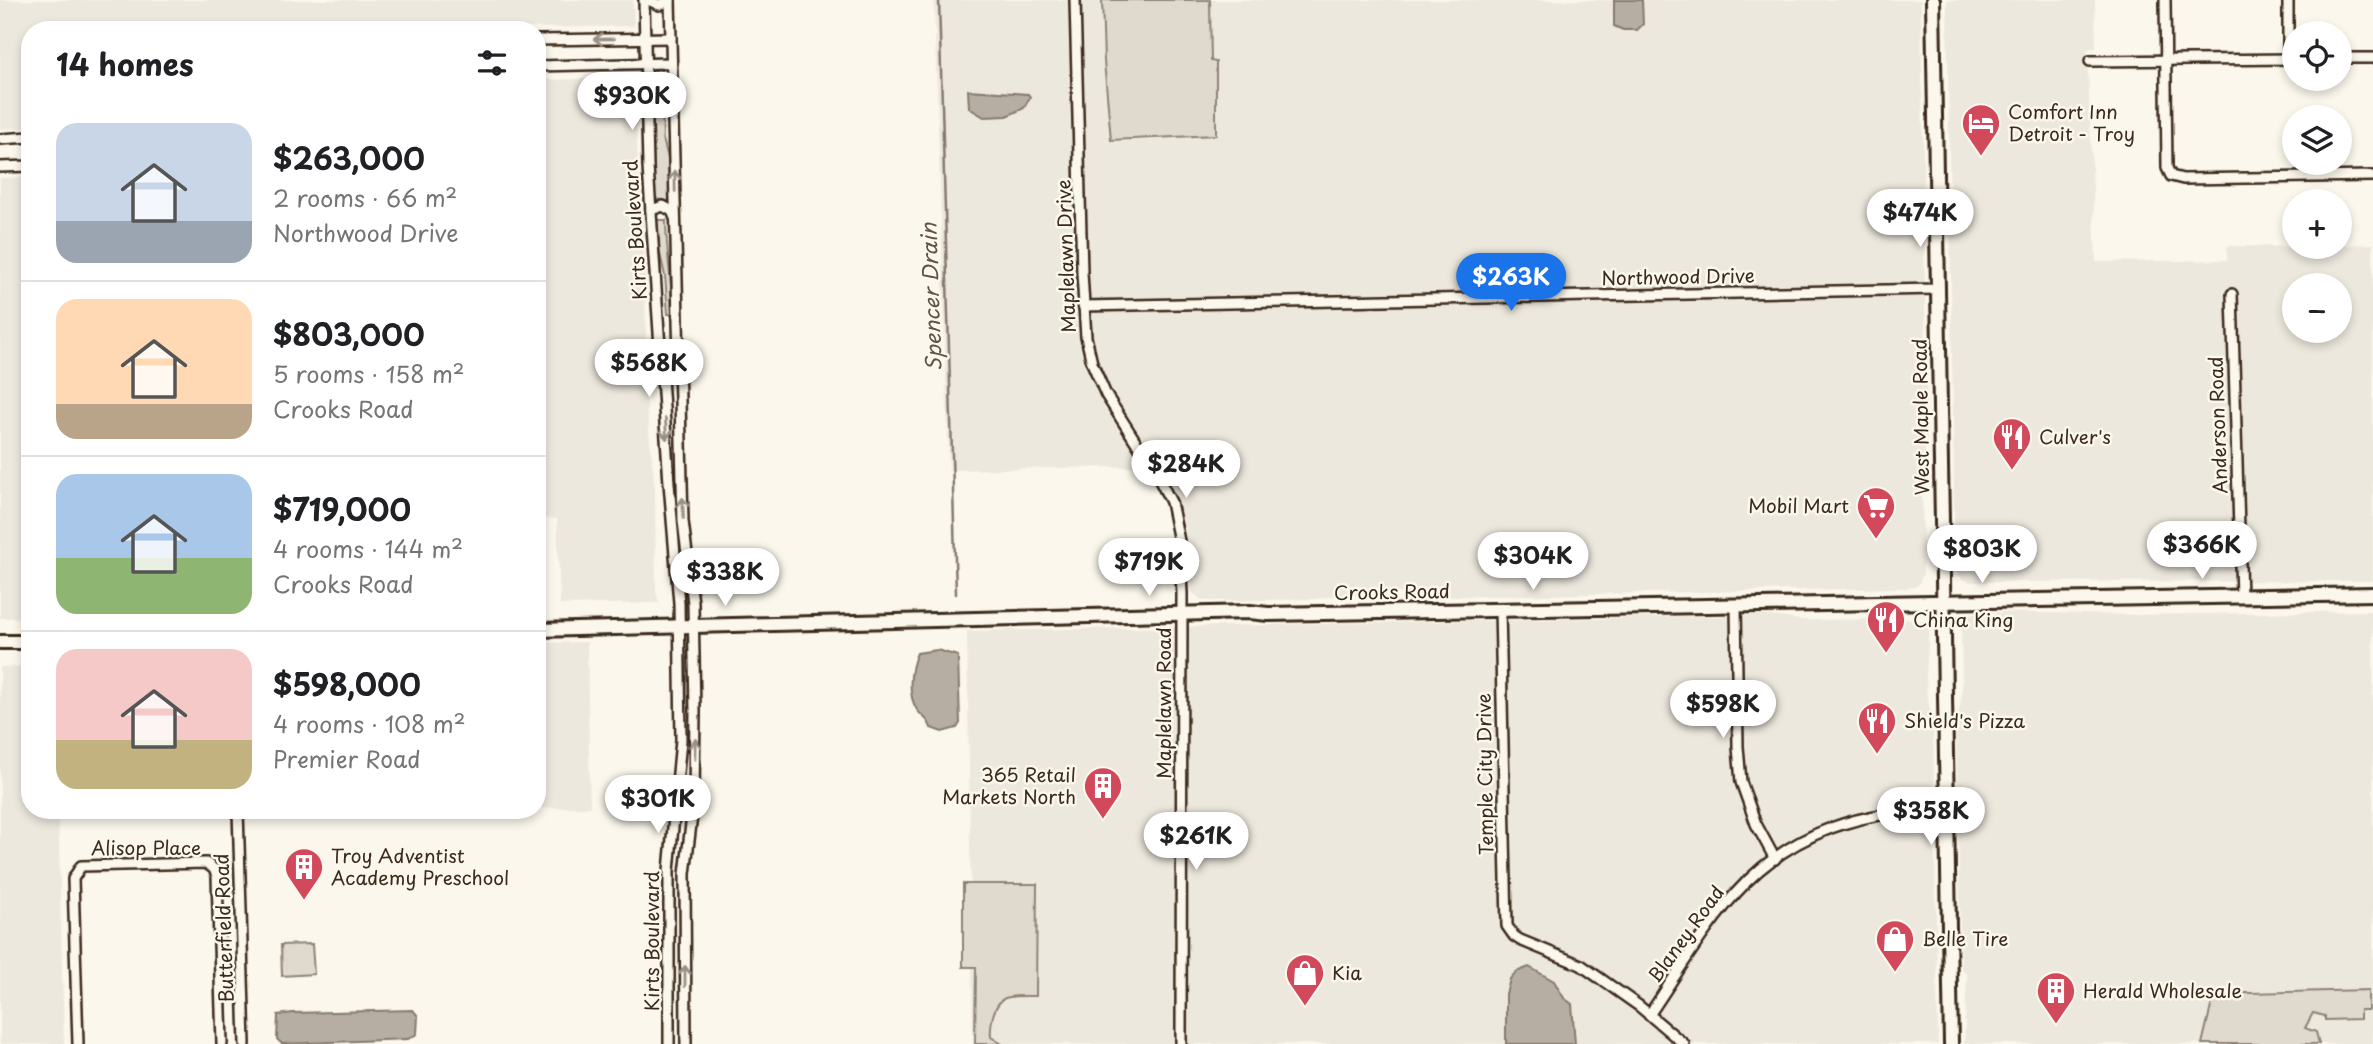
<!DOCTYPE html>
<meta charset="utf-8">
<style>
body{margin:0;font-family:"Playpen Sans",sans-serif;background:#f2f2f2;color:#202124;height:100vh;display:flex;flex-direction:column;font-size:26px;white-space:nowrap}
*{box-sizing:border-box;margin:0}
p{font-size:23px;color:#757577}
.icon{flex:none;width:38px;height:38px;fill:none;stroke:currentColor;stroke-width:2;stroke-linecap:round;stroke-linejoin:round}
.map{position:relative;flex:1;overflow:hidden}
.panel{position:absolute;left:21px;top:21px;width:525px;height:798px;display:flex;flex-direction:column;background:#fff;border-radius:28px;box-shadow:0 4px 10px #0003}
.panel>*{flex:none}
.tools{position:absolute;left:2282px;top:21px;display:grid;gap:14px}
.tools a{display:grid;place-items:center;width:70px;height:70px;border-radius:50%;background:#fff;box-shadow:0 4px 10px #0003;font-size:35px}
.price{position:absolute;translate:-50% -60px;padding:0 16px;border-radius:24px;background:#fff;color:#222;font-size:23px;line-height:46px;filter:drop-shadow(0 2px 4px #0008)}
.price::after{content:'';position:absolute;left:50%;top:42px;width:21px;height:16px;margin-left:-10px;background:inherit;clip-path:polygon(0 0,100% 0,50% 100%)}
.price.active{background:#1a73e8;color:#fff}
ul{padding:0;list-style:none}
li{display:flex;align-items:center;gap:21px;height:175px;padding:0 35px}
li+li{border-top:2px solid #e0e0e0}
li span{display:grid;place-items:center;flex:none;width:196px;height:140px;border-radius:21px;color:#555}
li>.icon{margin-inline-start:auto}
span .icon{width:84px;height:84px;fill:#fffc;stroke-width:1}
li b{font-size:30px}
h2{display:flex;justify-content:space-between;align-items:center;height:84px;padding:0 35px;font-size:30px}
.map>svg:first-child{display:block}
.built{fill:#ede8dd;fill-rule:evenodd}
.green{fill:#dfd9ce;stroke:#8d8276;stroke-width:2}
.water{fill:#b6aea2;stroke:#85796d;stroke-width:2}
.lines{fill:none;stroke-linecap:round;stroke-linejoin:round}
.stream{stroke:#85796d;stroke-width:2.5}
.street-casing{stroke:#3b2a1e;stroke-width:14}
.secondary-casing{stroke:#3b2a1e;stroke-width:18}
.street{stroke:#fbf7ec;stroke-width:9}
.secondary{stroke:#fbf7ec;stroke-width:12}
.oneway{stroke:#9b9085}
.labels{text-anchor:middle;stroke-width:5;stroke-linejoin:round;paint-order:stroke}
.poi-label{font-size:19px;fill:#3b2a1e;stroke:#fbf7ec;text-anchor:start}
.street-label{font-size:19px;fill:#3b2a1e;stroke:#fbf7ec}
.water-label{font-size:21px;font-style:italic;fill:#605246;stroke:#fbf7ec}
</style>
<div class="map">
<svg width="2373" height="1044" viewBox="0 0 2373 1044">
<rect width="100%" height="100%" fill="#fbf7ec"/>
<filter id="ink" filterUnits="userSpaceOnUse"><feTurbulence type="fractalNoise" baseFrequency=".0143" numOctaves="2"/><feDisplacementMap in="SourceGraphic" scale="14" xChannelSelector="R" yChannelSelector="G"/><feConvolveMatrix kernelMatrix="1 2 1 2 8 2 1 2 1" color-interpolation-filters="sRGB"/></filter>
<g filter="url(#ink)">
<!-- built -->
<g class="built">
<polygon points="0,0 633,0 634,26 426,30 30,30 30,128 0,129"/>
<polygon points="934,0 1921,0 1927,437 1922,471 1923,574 1919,584 1915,587 1904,588 1438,597 1400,593 1349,594 1314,599 1208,601 1202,600 1192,592 1185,526 1179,508 1160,466 949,470"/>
<path d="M1947 0H2095L2096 48 2087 49 2096 262 2227 260V246L2340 247V245L2373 244V581L1970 582 1962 579 1957 573 1955 568ZM2294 285H2340V331H2294Z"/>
<polygon points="635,78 638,174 641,183 645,265 647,411 655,489 656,591 659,603 560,605 557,519 537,518 537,80"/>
<polygon points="30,177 30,618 0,618 0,178"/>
<polygon points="2373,611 2373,1044 1964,1044 1967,975 1961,968 1956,729 1962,693 1961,626 1965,617 1973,614 2002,612 2137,615"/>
<polygon points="1764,615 1801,620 1913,619 1924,622 1929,627 1926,677 1927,697 1933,719 1938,1044 973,1044 967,631"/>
<polygon points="587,642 590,807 537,808 537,643"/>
<polygon points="30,666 30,810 58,810 64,1044 0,1044 0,667"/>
</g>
<!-- green -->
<g class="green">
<polygon points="1102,0 1210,0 1211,61 1216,62 1216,135 1111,140 1104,61"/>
<polygon points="658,68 661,69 663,139 669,162 669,201 655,199 651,78 652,73"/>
<path d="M657 220H666C666 251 672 282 673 314H668L665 276 659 249Z"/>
<path d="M963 884H1037L1036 996C1027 996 1013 995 1005 998 993 1004 990 1025 991 1037L1002 1044H975L976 967H963Z"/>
<polygon points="312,944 314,974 282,976 281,945"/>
<polygon points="2368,990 2368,1010 2360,1010 2360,1019 2325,1020 2325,1016 2313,1013 2305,1028 2316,1032 2319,1044 2202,1044 2214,994"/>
</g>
<!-- water -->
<g class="water">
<polygon points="1614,0 1642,0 1643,24 1637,30 1623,30 1614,26"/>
<polygon points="968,90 1028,94 1030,97 1024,108 1007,116 984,117 969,108"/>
<path d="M937 650 958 656 960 723 957 728 942 732 931 728C928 718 922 717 917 710 907 694 910 669 917 653Z"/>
<polygon points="1529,967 1554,981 1564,998 1572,1004 1575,1044 1506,1044 1506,994 1510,979 1516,972"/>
<polygon points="413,1010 418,1016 417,1034 408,1039 282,1044 277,1039 278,1015 293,1013"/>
</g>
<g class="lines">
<!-- stream -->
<polyline class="stream" points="939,0 956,594"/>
<!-- street casing -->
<g class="street-casing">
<g id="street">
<polyline points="644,0 648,167 669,483 679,603 681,740 669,871 669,1044"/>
<polyline points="648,0 659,5 670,1"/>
<polyline points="670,0 683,521 693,603 695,711 694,799 685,874 686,1044"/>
<polyline points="1075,0 1082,273 1086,337 1092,363 1106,395 1157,475 1171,502 1179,541 1182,593 1181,1044"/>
<polyline points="2165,0 2167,168 2171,176 2183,179 2373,176"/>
<polyline points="2288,0 2288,59"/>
<polyline points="537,40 671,38"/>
<polyline points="2340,58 2373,58"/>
<polyline points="2090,61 2294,59"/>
<polyline points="537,66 671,63"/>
<polyline points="0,139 30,137"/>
<polyline points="0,167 30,166"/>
<polyline points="651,210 663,206 672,211 675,218"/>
<polyline points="2232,294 2241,597"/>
<polyline points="1083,306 1938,289"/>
<polyline points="1736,605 1738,747 1741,782 1756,824 1775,859"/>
<polyline points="1500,609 1507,926 1514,936 1520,940 1581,965 1639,1006 1684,1044"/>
<polyline points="238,810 245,1044"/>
<path d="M1649 1015C1677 974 1703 929 1736 893 1792 830 1865 810 1947 809"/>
<polyline points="78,1044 73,879 81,866 206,863 214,869 217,876 222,1044"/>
</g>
</g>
<!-- secondary casing -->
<g class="secondary-casing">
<g id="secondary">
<polyline points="1933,0 1951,1044"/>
<polyline points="537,630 1250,612 1268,614 2373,594"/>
<polyline points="0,642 30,642"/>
</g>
</g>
<!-- street -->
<use href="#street" class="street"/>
<!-- secondary -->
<use href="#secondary" class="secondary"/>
</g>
<!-- one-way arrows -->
<defs><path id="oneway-shaft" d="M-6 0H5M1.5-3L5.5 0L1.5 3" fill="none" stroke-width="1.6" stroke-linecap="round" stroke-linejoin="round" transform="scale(1.75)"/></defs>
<g class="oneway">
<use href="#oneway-shaft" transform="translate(604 39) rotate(179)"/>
<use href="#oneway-shaft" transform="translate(675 181) rotate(-91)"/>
<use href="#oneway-shaft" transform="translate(666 429) rotate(87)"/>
<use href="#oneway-shaft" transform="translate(683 508) rotate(-92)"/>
<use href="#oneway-shaft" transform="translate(695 749) rotate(-89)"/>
<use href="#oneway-shaft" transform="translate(685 976) rotate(-90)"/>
</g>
</g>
<!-- icons -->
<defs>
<g id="hotel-pin" transform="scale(2.0125)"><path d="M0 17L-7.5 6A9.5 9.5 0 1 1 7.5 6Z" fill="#d1495b" stroke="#fbf7ec"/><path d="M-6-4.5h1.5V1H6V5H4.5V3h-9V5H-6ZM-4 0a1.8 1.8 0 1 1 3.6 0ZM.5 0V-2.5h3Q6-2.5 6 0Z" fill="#fff"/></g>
<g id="restaurant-pin" transform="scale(2.0125)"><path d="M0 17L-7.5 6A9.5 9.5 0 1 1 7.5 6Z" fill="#d1495b" stroke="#fbf7ec"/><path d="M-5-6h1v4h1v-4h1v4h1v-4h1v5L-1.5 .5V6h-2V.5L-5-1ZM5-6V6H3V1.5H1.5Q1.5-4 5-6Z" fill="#fff"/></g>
<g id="supermarket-pin" transform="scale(2.0125)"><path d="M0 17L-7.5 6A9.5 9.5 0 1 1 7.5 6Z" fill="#d1495b" stroke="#fbf7ec"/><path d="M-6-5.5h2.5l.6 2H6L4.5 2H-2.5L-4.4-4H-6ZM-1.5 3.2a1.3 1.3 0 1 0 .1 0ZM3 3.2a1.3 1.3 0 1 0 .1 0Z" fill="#fff"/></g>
<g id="building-pin" transform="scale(2.0125)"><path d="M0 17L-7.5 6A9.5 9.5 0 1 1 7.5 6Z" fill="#d1495b" stroke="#fbf7ec"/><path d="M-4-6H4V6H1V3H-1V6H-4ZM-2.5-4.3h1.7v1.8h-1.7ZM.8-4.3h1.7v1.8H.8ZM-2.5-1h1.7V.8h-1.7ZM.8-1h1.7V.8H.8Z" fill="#fff"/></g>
<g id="shop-pin" transform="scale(2.0125)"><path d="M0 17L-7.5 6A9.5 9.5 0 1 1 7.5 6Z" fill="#d1495b" stroke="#fbf7ec"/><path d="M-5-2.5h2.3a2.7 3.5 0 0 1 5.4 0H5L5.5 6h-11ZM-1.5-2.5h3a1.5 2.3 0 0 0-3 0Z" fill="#fff"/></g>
</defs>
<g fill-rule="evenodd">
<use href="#hotel-pin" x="1981" y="123"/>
<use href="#restaurant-pin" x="2012" y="437"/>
<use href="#supermarket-pin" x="1876" y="506"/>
<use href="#restaurant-pin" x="1886" y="620"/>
<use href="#restaurant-pin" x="1877" y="721"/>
<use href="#building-pin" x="1103" y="786"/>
<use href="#building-pin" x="304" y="867"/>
<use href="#shop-pin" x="1895" y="939"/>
<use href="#shop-pin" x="1305" y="973"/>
<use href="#building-pin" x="2056" y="991"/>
</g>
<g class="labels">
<!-- poi labels -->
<g class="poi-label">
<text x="2008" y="119">Comfort Inn<tspan x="2008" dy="22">Detroit - Troy</tspan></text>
<text x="2039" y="444">Culver's</text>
<text x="1849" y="513" text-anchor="end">Mobil Mart</text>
<text x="1913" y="627">China King</text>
<text x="1904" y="728">Shield's Pizza</text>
<text x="1076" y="782" text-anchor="end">365 Retail<tspan x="1076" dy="22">Markets North</tspan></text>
<text x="331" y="863">Troy Adventist<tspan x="331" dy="22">Academy Preschool</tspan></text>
<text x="1922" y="946">Belle Tire</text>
<text x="1332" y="980">Kia</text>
<text x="2083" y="998">Herald Wholesale</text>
</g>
<!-- street labels -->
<g class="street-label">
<text transform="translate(635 230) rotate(-94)" y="7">Kirts Boulevard</text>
<text transform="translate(1066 256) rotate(-92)" y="7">Maplelawn Drive</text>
<text transform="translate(1678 277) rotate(-1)" y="7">Northwood Drive</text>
<text transform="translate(1921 417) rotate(-91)" y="7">West Maple Road</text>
<text transform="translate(2218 425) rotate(-92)" y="7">Anderson Road</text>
<text transform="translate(1392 592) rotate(-1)" y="7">Crooks Road</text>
<text transform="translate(1164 703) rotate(-90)" y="7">Maplelawn Road</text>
<text transform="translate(1485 774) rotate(-91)" y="7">Temple City Drive</text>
<text x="146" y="855">Alisop Place</text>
<text transform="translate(224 928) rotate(-92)" y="7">Butterfield Road</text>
<text transform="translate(1686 934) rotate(-54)" y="7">Blaney Road</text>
<text transform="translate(652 941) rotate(-90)" y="7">Kirts Boulevard</text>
</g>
<!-- water labels -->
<g class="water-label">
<text transform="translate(932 297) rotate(-92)" y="7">Spencer Drain</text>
</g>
</g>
</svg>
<div class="tools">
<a><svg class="icon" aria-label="locate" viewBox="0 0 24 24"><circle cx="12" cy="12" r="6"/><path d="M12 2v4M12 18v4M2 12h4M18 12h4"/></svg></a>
<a><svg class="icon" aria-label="layers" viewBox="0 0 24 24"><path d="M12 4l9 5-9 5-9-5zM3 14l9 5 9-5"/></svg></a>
<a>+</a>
<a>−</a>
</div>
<b class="price" style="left:632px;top:132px">$930K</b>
<b class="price" style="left:1920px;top:249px">$474K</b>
<b class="price active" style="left:1511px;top:313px">$263K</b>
<b class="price" style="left:649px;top:399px">$568K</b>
<b class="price" style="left:1186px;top:500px">$284K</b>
<b class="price" style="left:2202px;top:581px">$366K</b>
<b class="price" style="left:1982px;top:585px">$803K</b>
<b class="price" style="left:1533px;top:592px">$304K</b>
<b class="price" style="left:1149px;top:598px">$719K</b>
<b class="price" style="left:725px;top:608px">$338K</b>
<b class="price" style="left:1723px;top:740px">$598K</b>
<b class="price" style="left:658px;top:835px">$301K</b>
<b class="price" style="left:1931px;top:847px">$358K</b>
<b class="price" style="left:1196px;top:872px">$261K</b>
<section class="panel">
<h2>14 homes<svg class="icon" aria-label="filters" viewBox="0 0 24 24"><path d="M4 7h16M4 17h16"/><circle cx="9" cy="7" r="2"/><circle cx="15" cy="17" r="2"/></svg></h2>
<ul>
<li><span style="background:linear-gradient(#c9d6e8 70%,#9aa5b1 0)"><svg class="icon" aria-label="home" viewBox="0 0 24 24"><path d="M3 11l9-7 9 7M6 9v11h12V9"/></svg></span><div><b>$263,000</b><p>2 rooms · 66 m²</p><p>Northwood Drive</p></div></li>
<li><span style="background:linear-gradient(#ffd9b3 75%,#b9a48a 0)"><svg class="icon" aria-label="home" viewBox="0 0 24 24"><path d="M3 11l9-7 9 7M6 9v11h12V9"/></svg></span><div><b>$803,000</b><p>5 rooms · 158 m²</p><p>Crooks Road</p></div></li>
<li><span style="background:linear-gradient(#a9c7e8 60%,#8fb573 0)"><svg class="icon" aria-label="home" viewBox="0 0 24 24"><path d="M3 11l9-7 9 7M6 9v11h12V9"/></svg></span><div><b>$719,000</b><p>4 rooms · 144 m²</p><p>Crooks Road</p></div></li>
<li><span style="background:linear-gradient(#f6c9c9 65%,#c2b280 0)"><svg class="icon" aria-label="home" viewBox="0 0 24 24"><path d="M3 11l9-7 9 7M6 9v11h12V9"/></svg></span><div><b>$598,000</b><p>4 rooms · 108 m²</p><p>Premier Road</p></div></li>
</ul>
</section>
</div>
